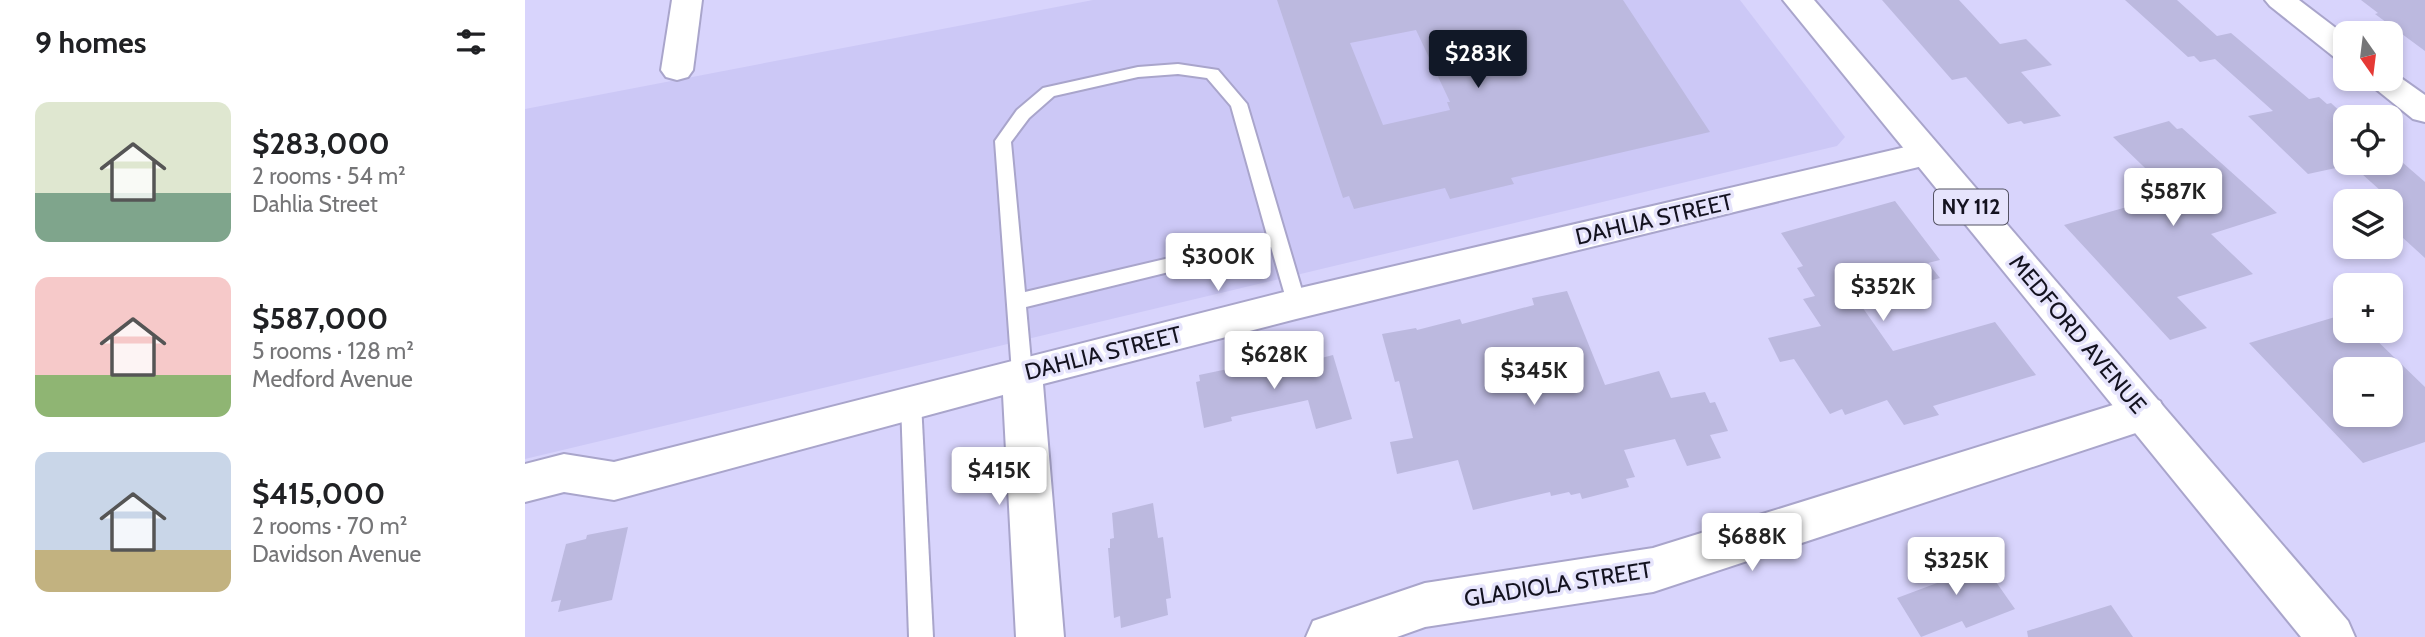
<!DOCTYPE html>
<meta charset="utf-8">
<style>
body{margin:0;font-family:Cabin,sans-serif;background:#f2f2f2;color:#202124;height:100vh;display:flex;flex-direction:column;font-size:26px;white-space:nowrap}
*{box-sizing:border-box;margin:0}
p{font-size:23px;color:#757577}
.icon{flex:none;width:38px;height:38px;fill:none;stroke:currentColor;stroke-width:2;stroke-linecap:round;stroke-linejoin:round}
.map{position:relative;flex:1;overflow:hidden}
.details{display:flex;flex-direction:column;background:#fff;width:525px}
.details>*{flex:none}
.needle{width:46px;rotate:166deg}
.fabs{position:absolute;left:1808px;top:21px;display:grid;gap:14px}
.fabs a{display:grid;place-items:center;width:70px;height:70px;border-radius:14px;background:#fff;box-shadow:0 4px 10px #0003;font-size:35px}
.price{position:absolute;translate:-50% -60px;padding:0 16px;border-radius:7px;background:#fff;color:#222;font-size:23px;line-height:46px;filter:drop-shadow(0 2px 4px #0008)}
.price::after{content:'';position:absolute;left:50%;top:42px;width:21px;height:16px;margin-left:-10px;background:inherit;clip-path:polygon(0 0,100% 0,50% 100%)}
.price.on{background:#111827;color:#fff}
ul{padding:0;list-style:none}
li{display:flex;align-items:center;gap:21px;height:175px;padding:0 35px}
li span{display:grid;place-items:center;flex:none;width:196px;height:140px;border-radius:14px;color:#555}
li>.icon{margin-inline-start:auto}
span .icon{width:84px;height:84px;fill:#fffc;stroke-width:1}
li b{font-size:30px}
h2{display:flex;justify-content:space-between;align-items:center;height:84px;padding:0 35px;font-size:30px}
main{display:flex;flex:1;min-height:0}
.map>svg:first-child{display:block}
.built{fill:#ccc8f6}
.building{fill:#bcb9df;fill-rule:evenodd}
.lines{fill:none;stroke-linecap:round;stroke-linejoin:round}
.service-casing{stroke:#a9a5cb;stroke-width:4}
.minor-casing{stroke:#a9a5cb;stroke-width:4}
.primary-casing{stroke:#a9a5cb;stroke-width:4}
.service{fill:#fff;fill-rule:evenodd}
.minor{fill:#fff;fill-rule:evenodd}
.primary{fill:#fff;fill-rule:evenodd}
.labels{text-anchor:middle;stroke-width:7;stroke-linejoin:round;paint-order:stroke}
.shield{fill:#e6e4fc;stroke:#535262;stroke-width:2}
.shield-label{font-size:21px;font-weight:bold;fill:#141320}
.street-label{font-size:23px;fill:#141320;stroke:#e6e4fc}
</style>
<main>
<section class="details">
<h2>9 homes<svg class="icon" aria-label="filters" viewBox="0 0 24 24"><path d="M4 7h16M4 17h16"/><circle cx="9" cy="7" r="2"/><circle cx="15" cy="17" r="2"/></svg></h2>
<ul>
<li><span style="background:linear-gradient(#dfe7d0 65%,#7fa58c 0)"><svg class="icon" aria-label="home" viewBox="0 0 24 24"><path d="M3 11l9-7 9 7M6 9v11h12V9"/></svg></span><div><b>$283,000</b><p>2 rooms · 54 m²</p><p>Dahlia Street</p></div></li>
<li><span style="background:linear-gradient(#f6c9c9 70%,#8fb573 0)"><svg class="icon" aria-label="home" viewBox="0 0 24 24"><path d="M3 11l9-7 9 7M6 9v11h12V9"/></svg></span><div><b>$587,000</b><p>5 rooms · 128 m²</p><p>Medford Avenue</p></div></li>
<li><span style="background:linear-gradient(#c9d6e8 70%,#c2b280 0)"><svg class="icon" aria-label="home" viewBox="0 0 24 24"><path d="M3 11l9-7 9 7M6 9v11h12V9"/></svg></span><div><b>$415,000</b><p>2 rooms · 70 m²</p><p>Davidson Avenue</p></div></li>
</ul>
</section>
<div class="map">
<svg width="1900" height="637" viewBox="0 0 1900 637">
<rect width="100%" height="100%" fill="#d8d4fc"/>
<!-- built -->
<polygon class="built" points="568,0 1215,0 1320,137 1312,146 0,459 0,109"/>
<!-- building -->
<g class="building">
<path d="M752 0H1098L1185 132 986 178 989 184 925 199 920 188 829 209 824 196 818 198ZM891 30 925 102H922L925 110 858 125 825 43Z"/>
<polygon points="1357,0 1434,0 1475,44 1501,39 1527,65 1496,72 1536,116 1499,124 1496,121 1483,124 1441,77 1427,80"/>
<polygon points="1600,0 1652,0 1692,36 1706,33 1784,99 1794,97 1802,104 1806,103 1820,116 1820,166 1783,174 1723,116 1748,111 1690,59 1675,62 1669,56 1663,57"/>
<polygon points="1836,0 1900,0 1900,51 1850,14 1853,13"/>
<polygon points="1644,121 1652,129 1657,128 1752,213 1686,234 1728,274 1652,297 1682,328 1645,340 1539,225 1647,194 1588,137"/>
<polygon points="1870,156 1900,182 1900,258 1866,227 1866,200 1827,165 1866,163 1866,157"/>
<polygon points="1370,201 1415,260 1403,263 1415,278 1333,301 1368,351 1470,322 1511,375 1408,406 1414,415 1379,425 1362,400 1320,415 1317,409 1305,414 1269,359 1255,362 1243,338 1296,326 1278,299 1290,296 1272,268 1278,266 1256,233"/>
<polygon points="1042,291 1080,385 1134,371 1146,398 1180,392 1185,403 1190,402 1203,431 1185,435 1196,458 1162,466 1150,439 1099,450 1110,477 1101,479 1104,487 1057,499 1055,493 1046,495 1044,492 1026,496 1025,492 948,510 933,460 872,474 865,442 888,438 874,381 870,382 857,334 891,328 892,330 935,319 937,324 1009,305 1007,298"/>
<path d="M1820 314V331H1842L1900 387V442L1838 463 1724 343ZM1820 369H1866V415H1820Z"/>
<polygon points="808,355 827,419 791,429 783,400 706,417 707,421 679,428 671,382 675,381 674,375 746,360 747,367 752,366 753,369"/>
<polygon points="628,503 633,538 638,537 646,598 641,599 643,615 596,628 595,616 589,618 583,548 585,548 585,539 589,538 587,513"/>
<polygon points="103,527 87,600 33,612 36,600 26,602 41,544 61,539 62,535"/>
<polygon points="1450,552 1490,609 1441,628 1437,621 1396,637 1372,598 1412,583 1404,570"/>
<polygon points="1586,605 1608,637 1503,637 1502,631"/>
</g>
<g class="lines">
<!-- service casing -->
<g class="service-casing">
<g id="service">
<path d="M653 64 693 70 722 104 781 304 778 309 771 312 764 309 746 247 501 307 507 373 504 379 497 381 490 379 487 373 470 141 492 110 518 88 613 67ZM653 74 682 78 706 106 742 235 500 292 486 142 504 118 529 96 613 77Z"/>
<polygon points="386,393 393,396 396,402 408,637 384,637 376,402 379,396"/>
</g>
</g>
<!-- minor casing -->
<g class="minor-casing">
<g id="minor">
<polygon points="147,0 177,0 168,70 163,77 152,80 141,77 136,70"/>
<polygon points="1740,0 1774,0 1820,35 1820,60 1809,57 1745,6"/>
<polygon points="1866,71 1900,95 1900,122 1888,119 1847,86 1842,79 1866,79"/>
<polygon points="1402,142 1414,146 1419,154 1414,162 771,319 518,384 539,637 491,637 478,395 89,500 39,492 0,502 0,464 39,454 89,462 771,289"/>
<polygon points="1620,395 1635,401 1641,413 1635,425 1128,592 900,627 872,637 781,637 788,621 900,583 1128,548"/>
</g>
</g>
<!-- primary casing -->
<g class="primary-casing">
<polygon id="primary" points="1258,0 1289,0 1823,621 1830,637 1776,637"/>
</g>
<!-- service -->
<use href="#service" class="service"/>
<!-- minor -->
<use href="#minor" class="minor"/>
<!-- primary -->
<use href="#primary" class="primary"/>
</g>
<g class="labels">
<!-- shield labels -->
<rect class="shield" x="1409" y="189.5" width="74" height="35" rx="5"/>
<g class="shield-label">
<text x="1446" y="214">NY 112</text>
</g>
<!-- street labels -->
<g class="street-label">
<text transform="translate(1129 219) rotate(-13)" y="8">DAHLIA STREET</text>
<text transform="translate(1553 334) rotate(50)" y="8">MEDFORD AVENUE</text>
<text transform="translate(578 353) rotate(-14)" y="8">DAHLIA STREET</text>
<text transform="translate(1033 584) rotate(-9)" y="8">GLADIOLA STREET</text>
</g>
</g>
</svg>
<div class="fabs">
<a><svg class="needle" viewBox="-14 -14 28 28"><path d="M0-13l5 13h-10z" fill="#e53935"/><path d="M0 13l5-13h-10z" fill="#757577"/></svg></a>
<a><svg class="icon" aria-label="locate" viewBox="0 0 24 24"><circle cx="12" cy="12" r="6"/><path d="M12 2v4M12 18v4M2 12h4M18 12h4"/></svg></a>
<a><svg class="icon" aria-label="layers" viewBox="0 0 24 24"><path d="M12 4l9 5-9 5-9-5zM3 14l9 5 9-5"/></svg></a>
<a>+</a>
<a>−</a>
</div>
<b class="price on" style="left:953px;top:90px">$283K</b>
<b class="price" style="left:1648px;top:228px">$587K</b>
<b class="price" style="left:693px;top:293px">$300K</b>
<b class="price" style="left:1358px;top:323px">$352K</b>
<b class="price" style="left:749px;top:391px">$628K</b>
<b class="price" style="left:1009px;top:407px">$345K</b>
<b class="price" style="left:474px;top:507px">$415K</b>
<b class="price" style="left:1227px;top:573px">$688K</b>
<b class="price" style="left:1431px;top:597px">$325K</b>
</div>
</main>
